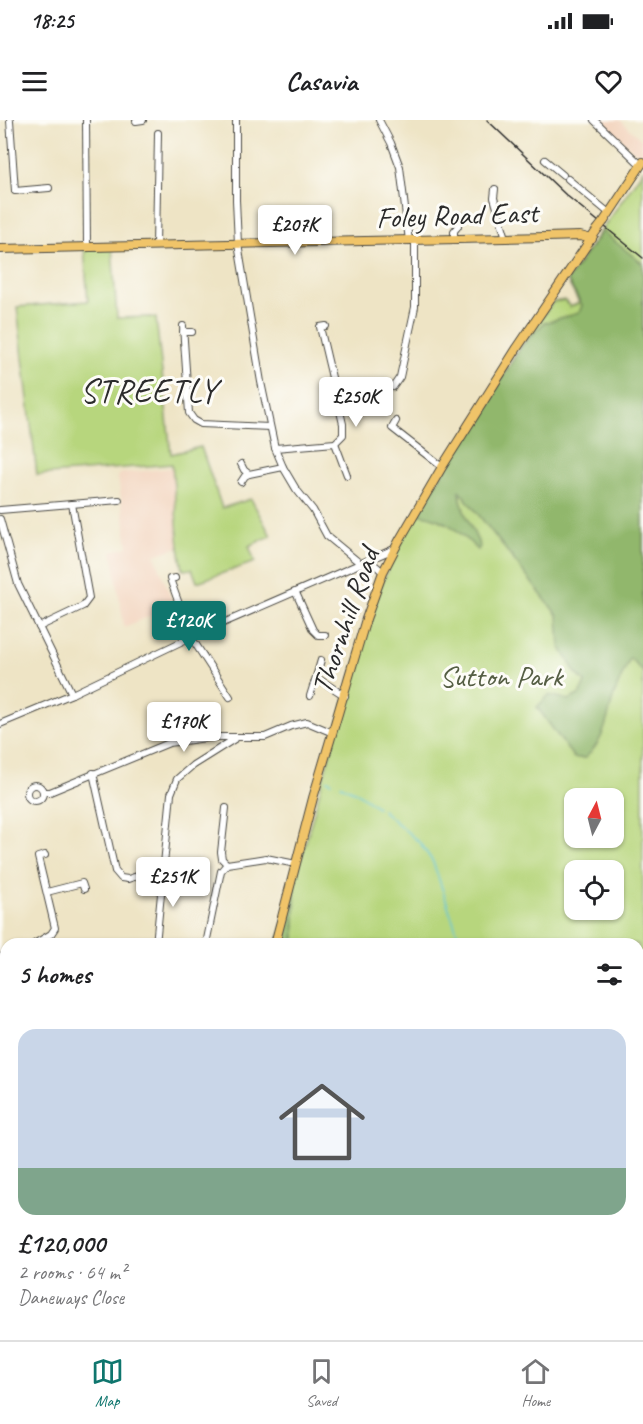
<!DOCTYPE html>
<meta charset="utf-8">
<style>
body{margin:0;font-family:Caveat,sans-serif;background:#f2f2f2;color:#202124;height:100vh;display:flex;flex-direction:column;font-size:22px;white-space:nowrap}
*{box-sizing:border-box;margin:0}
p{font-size:20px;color:#757577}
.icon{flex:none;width:33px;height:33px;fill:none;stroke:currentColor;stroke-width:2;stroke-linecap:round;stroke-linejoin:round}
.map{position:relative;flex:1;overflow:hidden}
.side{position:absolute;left:0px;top:818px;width:644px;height:404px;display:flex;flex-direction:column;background:#fff;border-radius:18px 18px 0 0;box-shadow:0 2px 4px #0004}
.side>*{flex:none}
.needle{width:39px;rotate:7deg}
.tools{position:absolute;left:564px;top:668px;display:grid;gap:12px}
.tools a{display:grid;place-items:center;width:60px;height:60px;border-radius:12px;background:#fff;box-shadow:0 2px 4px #0004;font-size:30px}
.price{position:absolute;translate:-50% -51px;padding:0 14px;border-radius:6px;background:#fff;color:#222;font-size:20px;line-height:39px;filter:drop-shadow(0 2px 3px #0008)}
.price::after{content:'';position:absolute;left:50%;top:36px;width:18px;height:14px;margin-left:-9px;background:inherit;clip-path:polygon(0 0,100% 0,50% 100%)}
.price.active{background:#0f766e;color:#fff}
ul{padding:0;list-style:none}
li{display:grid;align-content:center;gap:12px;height:318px;padding:0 18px}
li span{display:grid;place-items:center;height:186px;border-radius:18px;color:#555}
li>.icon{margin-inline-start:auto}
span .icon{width:108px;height:108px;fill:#fffc;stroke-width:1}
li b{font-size:26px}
h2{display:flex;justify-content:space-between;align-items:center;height:72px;padding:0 18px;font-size:26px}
.status{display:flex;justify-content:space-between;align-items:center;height:42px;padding:0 30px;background:#fff;direction:ltr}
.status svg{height:16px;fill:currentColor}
header{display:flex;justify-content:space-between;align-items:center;height:78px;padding:0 18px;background:#fff;font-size:27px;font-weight:700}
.dock{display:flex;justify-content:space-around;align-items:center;height:84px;border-top:2px solid #e0e0e0;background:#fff;font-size:16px;color:#757577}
.dock a{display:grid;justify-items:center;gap:3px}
.dock .active{color:#0f766e}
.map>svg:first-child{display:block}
.built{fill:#f3d4be}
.green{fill:#b7d67d;stroke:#718054;stroke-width:1.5;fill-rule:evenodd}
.forest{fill:#91b76c;stroke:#5e714c;stroke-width:1.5}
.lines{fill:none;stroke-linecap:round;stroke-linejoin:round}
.stream{stroke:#5cc5d8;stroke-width:1.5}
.minor-casing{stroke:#484742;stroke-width:8}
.major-casing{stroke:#484742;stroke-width:10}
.highway-casing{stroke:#484742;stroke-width:11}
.minor{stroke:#fff;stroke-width:6}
.major{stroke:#f0c469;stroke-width:8}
.highway{stroke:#f0c469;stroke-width:9}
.rail{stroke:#2b2b2b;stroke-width:1.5}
.major-bridge-casing{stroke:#484742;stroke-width:10;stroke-linecap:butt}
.major-bridge{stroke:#f0c469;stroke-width:8}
.labels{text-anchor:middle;stroke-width:6;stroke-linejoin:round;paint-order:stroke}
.street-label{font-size:30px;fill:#2b2b2b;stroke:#fdfcf7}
.park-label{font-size:30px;fill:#555e44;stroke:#fdfcf7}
.quarter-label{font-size:33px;letter-spacing:1.5px;fill:#2b2b2b;stroke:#fdfcf7}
</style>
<div class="status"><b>18:25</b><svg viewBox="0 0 49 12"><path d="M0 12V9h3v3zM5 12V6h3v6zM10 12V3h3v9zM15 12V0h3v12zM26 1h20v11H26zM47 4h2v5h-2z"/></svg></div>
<header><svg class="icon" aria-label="menu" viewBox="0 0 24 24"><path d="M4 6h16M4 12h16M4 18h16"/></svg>Casavia<svg class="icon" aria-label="heart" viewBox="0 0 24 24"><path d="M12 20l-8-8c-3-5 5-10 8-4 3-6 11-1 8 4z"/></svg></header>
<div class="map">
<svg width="643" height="1220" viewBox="0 0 643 1220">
<rect width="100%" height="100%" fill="#fdfcf7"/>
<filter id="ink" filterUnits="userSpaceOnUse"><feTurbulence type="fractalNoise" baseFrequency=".0167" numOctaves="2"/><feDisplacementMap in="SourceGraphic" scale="12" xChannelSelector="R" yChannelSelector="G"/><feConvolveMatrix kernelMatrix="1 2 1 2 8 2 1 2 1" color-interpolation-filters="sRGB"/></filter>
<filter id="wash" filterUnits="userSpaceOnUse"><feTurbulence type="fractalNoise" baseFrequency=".008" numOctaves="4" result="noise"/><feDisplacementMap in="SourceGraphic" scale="24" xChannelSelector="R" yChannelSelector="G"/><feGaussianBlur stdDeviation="1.35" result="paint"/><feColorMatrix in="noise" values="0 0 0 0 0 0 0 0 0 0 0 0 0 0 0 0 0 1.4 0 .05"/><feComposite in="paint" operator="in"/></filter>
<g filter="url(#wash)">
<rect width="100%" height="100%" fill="#eee4c5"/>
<!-- built -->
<g class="built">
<polygon points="601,0 620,0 643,21 643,34 641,36 630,28"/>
<polygon points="172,348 179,427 155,435 174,486 124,507 112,431 128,427 118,358 119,354 124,353"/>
<polygon points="6,1147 6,1215 36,1215 37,1220 0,1220 0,1152"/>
</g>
<!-- green -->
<g class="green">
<path d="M643 50V1220H175L176 1215H638V824L278 823 347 572 379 469 399 426 425 379 448 345 522 225 553 182 565 180 570 187 579 183 567 160ZM574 678H614V717H574ZM574 750H614V789H574Z"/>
<polygon points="112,127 117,198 152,197 156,198 171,334 201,327 222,388 251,379 271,416 249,426 255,442 197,462 192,449 183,450 179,427 172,344 37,355 17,187 88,181 84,128"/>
</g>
<!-- forest -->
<g class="forest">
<path d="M602 111 643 144V552L630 538C624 551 618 564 613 578 606 602 605 620 585 638H574L537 587 549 575 569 580 580 574 585 562 575 552 560 526 558 496 459 370 464 391 480 426 478 430C457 410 449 400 419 394L425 379 448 345 522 225 544 203 579 193 582 185 567 160Z"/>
<polygon points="295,767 295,823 280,823"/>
</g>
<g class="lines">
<!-- stream -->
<g class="stream">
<polyline points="327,660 332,662"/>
<polyline points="341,665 356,672 377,687"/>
<polyline points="382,690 420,723 433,742 461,824"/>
<polyline points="638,1143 643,1149"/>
</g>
</g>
</g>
<g filter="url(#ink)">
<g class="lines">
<!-- minor casing -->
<g class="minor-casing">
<g id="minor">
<polyline points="10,0 15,71 49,68"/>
<polyline points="86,0 87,126"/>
<polyline points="236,0 236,80 238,124 261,262 275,328 283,347 296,369 313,390 327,416 361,444"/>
<polyline points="379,0 391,23 400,47 409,121"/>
<polyline points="594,0 641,45"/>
<polyline points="136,1 143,0"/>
<polyline points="545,40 563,55"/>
<polyline points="568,59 609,93"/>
<polyline points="495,69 494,78 506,118"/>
<polyline points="454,120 454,111 458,106 458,95"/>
<polyline points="156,126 158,13"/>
<polyline points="183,206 189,293 194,300 201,304 270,307"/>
<polyline points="183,212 192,212"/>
<polyline points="393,267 400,257 415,187 415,121"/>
<polyline points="396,301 392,308 442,347"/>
<polyline points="335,323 347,355"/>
<polyline points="275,328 335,323 343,315 343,304 320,207 326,206"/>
<polyline points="241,344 244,350 249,354 283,347"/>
<polyline points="241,362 245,356 249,354"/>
<polyline points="0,390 119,380"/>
<polyline points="0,399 18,464 72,574"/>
<polyline points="369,440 383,452"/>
<polyline points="175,458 170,459 191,517 230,577"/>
<polyline points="296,473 313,510 318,515 325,515"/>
<polyline points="39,507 83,486 89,478 72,384"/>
<polyline points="316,557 321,540"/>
<polyline points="310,576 316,557 345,576"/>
<polyline points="0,604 72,574 191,517 394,429"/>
<polyline points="93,653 115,751 121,758 128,759 165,747"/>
<circle cx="35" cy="673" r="8"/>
<polyline points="43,672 50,672 169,623 214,617 265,617 291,606 307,602 333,613"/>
<polyline points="226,688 221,732 222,739 227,744"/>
<polyline points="47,772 82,763 84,769"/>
<polyline points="34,824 51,814 55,808 38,737 45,735"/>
<polyline points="156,824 171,674 177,659 193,645 236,618"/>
<polyline points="206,824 221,751 227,744 266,738 296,744"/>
<polyline points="0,837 6,836"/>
<polyline points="0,1037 3,1060 3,1083 6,1085"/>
</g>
</g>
<!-- major casing -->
<g class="major-casing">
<g id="major">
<polyline points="604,101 643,42"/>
<polyline points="0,129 546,117 580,116 592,119"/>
<polyline points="275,824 313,678 366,499 383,452 399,421 442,347 517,228 597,110"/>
<polyline points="168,1220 170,1215"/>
</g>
</g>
<!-- highway casing -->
<g class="highway-casing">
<g id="highway">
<polyline points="0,980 6,1015"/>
<polyline points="45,1215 46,1220"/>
</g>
</g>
<!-- minor -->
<use href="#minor" class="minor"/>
<!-- major -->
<use href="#major" class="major"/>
<!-- highway -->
<use href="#highway" class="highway"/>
<!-- rail -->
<polyline class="rail" points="487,0 566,75 643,138"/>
<!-- major-bridge casing -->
<g class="major-bridge-casing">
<polyline id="major-bridge" points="597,110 604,101"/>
</g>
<!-- major-bridge -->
<use href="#major-bridge" class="major-bridge"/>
</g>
</g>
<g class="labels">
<!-- street labels -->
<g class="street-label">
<text transform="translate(457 95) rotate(-2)" y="10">Foley Road East</text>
<text transform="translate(345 501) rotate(-71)" y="10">Thornhill Road</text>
</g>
<!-- park labels -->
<g class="park-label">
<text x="501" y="566">Sutton Park</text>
</g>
<!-- quarter labels -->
<g class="quarter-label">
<text x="149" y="282">STREETLY</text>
</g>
</g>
</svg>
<div class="tools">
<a><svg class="needle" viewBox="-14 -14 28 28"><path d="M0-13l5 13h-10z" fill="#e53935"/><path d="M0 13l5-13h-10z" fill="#757577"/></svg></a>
<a><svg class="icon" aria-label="locate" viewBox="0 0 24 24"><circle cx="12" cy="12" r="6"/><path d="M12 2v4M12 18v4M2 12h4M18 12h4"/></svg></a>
</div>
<b class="price" style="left:295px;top:136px">£207K</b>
<b class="price" style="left:356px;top:308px">£250K</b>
<b class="price active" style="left:189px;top:532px">£120K</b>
<b class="price" style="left:184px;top:633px">£170K</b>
<b class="price" style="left:173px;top:788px">£251K</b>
<section class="side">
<h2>5 homes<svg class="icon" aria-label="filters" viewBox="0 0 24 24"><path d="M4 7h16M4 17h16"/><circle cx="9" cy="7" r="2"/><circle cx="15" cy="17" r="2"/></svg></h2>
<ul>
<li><span style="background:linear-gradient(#c9d6e8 75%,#7fa58c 0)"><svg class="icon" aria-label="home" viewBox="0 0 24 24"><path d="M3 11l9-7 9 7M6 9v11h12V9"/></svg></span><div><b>£120,000</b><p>2 rooms · 64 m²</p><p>Daneways Close</p></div></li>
</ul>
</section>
</div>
<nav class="dock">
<a class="active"><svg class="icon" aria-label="map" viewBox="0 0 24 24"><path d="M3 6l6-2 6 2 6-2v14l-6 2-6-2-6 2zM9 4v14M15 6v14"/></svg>Map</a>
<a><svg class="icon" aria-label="saved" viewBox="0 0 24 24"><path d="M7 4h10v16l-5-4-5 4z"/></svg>Saved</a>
<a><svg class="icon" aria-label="home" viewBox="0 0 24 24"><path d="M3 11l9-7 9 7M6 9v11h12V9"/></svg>Home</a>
</nav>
